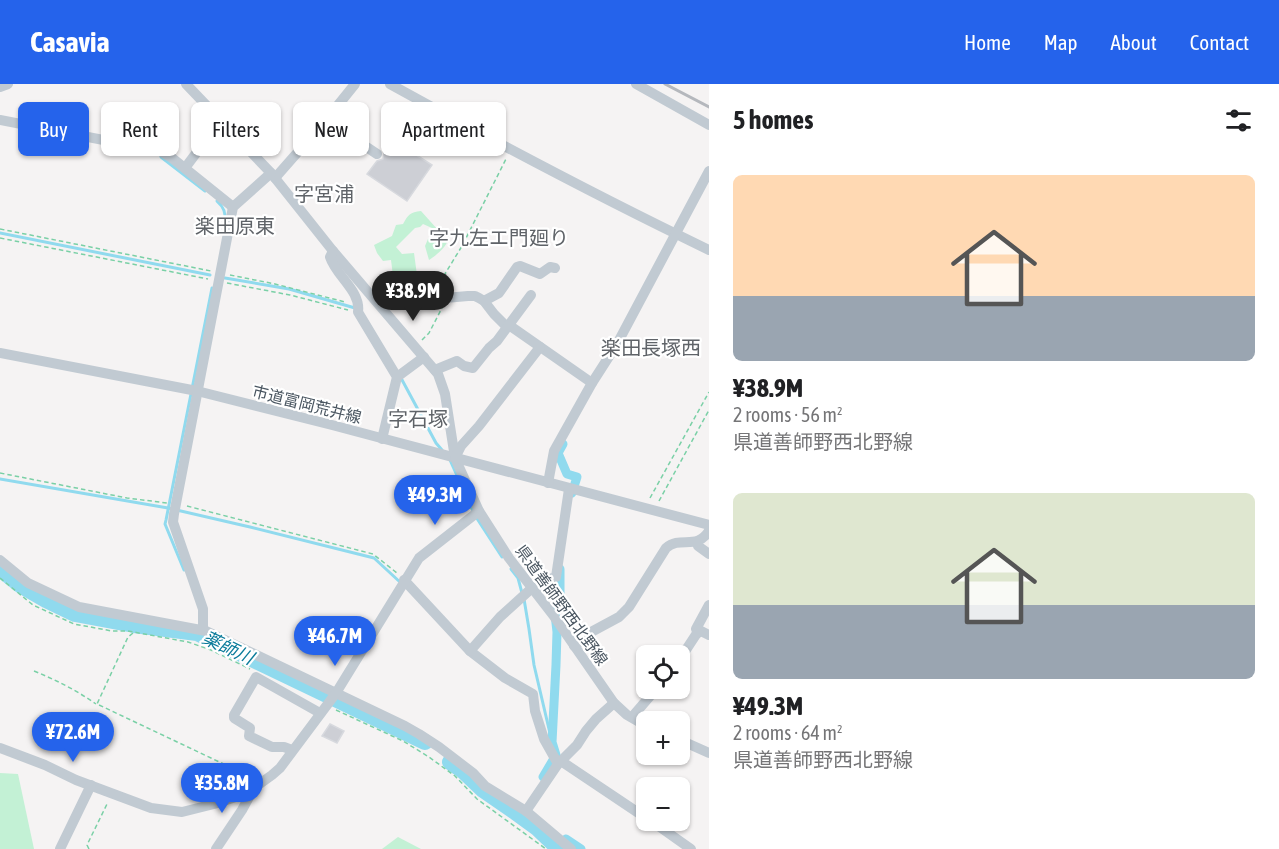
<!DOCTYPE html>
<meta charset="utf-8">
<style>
body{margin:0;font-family:"Asap Condensed","Noto Sans JP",sans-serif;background:#f2f2f2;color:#202124;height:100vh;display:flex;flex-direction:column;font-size:22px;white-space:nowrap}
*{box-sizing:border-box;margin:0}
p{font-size:20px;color:#757577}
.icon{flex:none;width:33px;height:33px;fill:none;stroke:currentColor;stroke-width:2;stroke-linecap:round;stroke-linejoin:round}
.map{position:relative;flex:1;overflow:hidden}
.side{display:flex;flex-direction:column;background:#fff;width:570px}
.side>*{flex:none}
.hud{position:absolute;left:18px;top:18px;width:570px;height:54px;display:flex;gap:12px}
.tools{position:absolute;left:636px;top:561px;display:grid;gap:12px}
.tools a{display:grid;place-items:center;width:54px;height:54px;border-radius:9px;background:#fff;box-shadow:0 2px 4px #0004;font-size:30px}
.price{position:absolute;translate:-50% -51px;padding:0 14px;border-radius:21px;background:#2563eb;color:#fff;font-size:20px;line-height:39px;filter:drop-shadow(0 2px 3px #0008)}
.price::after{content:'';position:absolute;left:50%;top:36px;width:18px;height:14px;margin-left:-9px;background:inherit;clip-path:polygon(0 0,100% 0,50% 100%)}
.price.active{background:#222;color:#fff}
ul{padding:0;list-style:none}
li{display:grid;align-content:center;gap:12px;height:318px;padding:0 24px}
li span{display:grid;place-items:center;height:186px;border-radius:9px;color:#555}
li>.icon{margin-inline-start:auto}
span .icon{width:108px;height:108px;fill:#fffc;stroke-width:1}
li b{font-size:26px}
h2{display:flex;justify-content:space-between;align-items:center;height:72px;padding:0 24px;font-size:26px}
.tag{padding:0 21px;border-radius:9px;background:#fff;box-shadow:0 2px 4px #0004;font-size:21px;line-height:54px}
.tag.active{background:#2563eb;color:#fff}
header{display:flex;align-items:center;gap:36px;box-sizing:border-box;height:84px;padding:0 30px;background:#2563eb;color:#fff}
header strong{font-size:28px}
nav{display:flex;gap:33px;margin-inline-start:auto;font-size:21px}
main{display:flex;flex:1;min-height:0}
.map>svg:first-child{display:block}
.green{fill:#c3f1d5}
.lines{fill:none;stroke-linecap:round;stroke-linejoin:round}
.stream{stroke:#90daee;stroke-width:3}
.canal{stroke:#90daee;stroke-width:9}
.river{stroke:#90daee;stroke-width:16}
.building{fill:#cdcfd5;stroke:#d7d9de;stroke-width:1.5}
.path{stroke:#7ad0a6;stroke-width:1.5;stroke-dasharray:4.5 3;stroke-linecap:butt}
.minor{stroke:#c1cad2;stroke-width:10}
.rail{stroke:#b5b8bd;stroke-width:3}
.labels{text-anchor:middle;stroke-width:4.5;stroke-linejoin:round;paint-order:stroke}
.street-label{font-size:16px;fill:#4a5661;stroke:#fff}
.water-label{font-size:18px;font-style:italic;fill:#0c7c9b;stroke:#fff}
.quarter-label{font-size:20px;fill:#5f6368;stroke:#fff}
</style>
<header>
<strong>Casavia</strong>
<nav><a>Home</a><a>Map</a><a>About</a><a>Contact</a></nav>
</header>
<main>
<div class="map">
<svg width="709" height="765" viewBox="0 0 709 765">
<rect width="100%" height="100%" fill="#f5f3f3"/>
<!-- green -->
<g class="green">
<path d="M421 127 438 146 449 151C449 161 437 171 429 176L425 162 428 155 433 152 432 144 423 140 420 143 415 144 396 163 402 170 414 169 417 191 407 198 400 199 393 192 391 176 383 177 377 169 374 161 392 152 396 141 403 140C408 131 410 128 421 127Z"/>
<polygon points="0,689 18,690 34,765 0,765"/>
<polygon points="398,753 421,765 382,765"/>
</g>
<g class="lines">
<!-- stream -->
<g class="stream">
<polyline points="161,73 205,107"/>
<path d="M217 117C224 123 226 129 225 138"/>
<polyline points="0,149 210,191"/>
<polyline points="225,194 289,205 355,224"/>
<polyline points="401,294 436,359 442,366"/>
<polyline points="450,376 473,427"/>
<polyline points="0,395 168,424 250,443 374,474 401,499"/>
<polyline points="476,433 502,473"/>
<polyline points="511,485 518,494 522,509"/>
<polyline points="184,486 165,440 166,436 212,204"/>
<polyline points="524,515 529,545 534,581 552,658"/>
</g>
<!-- canal -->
<g class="canal">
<polyline points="563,360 558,369 567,390 577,393 572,409"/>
<polyline points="543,693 556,671 552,658 556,581 557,548 555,530 560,517 560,485"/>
<polyline points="566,755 581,765"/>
</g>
<!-- river -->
<g class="river">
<polyline points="0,485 20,501 46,516 75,530 134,541 197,549 425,658"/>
<polyline points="450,678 463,687 483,706 515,728 537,744 559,765"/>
</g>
</g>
<!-- building -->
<g class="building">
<polygon points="393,56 432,81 407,117 367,90 377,77 383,75 384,68"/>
<polygon points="330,640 344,647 337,659 322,652"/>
</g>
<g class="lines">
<!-- path -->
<g class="path">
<polyline points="0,145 211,187"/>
<polyline points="0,154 208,195"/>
<polyline points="230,191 275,200 345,218"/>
<polyline points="227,199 290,211 348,226"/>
<polyline points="438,205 437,203 462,162 506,75"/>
<polyline points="422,256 429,249 443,222"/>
<polyline points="0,389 127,414 167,419"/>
<polyline points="650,414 709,308"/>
<polyline points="659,417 709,326"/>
<polyline points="187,422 373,470 397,489"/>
<polyline points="0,494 33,521 74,540 112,547 128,547 188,558 211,566 250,585"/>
<polyline points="133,549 128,553 97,620 230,683 247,697"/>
<path d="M34 587C56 596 76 606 96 620"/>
<polyline points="336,626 403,657 429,673 455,692 477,715 546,765"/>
<polyline points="89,765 87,761 108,718"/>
</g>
<!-- minor -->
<g class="minor">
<polyline points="186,0 271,89 333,167 438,290 445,310 455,374 479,427 509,474 553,531 614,619 627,631 646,642"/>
<path d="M390 0C495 58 601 114 709 166"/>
<polyline points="636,0 709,41"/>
<polyline points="0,3 8,0"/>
<polyline points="0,36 160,67 172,74 233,123"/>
<polyline points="326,36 377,70"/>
<polyline points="185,84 221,36"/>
<polyline points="275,94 326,36 355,0"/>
<path d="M333 167 330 173C336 192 361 207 358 228L397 293 382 355"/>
<polyline points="445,214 468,212 475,212 479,214 484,217 494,230 507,243"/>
<polyline points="484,217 499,209 517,183 520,182 540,190 550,183 555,184"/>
<polyline points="509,241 592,299"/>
<polyline points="0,269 197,307 332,341 709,441"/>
<polyline points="435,286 457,277 464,282 473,284 489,264 497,257 531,211"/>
<polyline points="397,293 424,273"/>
<polyline points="455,374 461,362 479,342 540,263"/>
<polyline points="548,399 554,367 592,299 617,260 709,87"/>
<polyline points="697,458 698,462 709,470"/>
<polyline points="0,476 28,499 79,523 206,547 405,642 419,650 439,663 473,689 485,702 526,727 571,765"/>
<polyline points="404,496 470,567 505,594 533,610 535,627 544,655 558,680"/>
<polyline points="533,506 549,495 556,493 569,405"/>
<polyline points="203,546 203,525 173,438 174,430 233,123 271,89"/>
<polyline points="698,549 696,545 709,521"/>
<path d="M574 562 593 547 619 533 629 523 666 464C681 451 696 467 709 447"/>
<polyline points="470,567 500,533 532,504"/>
<polyline points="680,575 699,546 709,551"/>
<polyline points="632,633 657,604"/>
<polyline points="680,656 709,669"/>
<polyline points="0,664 45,681 76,696 151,724 182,728 214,720 251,708"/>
<polyline points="292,666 284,663 272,663 249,652 250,644 234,634 234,631 256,593 320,629"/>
<polyline points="561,677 646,734"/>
<polyline points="526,727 558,680 577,661 586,647 596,635 614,619"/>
<polyline points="650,736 691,765"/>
<polyline points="60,765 91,701"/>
<polyline points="216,765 242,726 254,704 272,691 280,684 336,609 419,474 479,427"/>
</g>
<!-- rail -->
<polyline class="rail" points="665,0 709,23"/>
</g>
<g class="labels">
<!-- street labels -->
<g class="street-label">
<text transform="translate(307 320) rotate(14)" y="6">市道富岡荒井線</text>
<text transform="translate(562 521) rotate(54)" y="6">県道善師野西北野線</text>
</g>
<!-- water labels -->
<g class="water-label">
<text transform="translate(228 564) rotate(25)" y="6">薬師川</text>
</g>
<!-- quarter labels -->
<g class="quarter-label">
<text x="324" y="117">字宮浦</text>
<text x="235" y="149">楽田原東</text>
<text x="499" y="161">字九左エ門廻り</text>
<text x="651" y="271">楽田長塚西</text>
<text x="418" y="342">字石塚</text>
</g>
</g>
</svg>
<div class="tools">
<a><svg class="icon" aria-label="locate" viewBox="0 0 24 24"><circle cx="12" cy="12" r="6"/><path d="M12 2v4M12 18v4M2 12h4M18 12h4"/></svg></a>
<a>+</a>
<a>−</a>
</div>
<b class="price active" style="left:413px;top:238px">¥38.9M</b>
<b class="price" style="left:435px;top:442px">¥49.3M</b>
<b class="price" style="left:335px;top:583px">¥46.7M</b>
<b class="price" style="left:73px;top:679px">¥72.6M</b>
<b class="price" style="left:222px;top:730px">¥35.8M</b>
<div class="hud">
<a class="tag active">Buy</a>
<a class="tag">Rent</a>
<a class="tag">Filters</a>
<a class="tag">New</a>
<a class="tag">Apartment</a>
</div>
</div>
<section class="side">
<h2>5 homes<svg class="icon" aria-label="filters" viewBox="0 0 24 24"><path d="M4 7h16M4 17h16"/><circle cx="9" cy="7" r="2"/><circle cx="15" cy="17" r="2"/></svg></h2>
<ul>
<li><span style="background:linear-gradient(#ffd9b3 65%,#9aa5b1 0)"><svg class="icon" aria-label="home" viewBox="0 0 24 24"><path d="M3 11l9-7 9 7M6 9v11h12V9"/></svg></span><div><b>¥38.9M</b><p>2 rooms · 56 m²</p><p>県道善師野西北野線</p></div></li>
<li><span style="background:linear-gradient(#dfe7d0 60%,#9aa5b1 0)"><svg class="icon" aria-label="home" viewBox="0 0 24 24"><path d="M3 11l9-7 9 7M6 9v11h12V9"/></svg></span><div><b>¥49.3M</b><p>2 rooms · 64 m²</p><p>県道善師野西北野線</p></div></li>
</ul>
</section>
</main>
